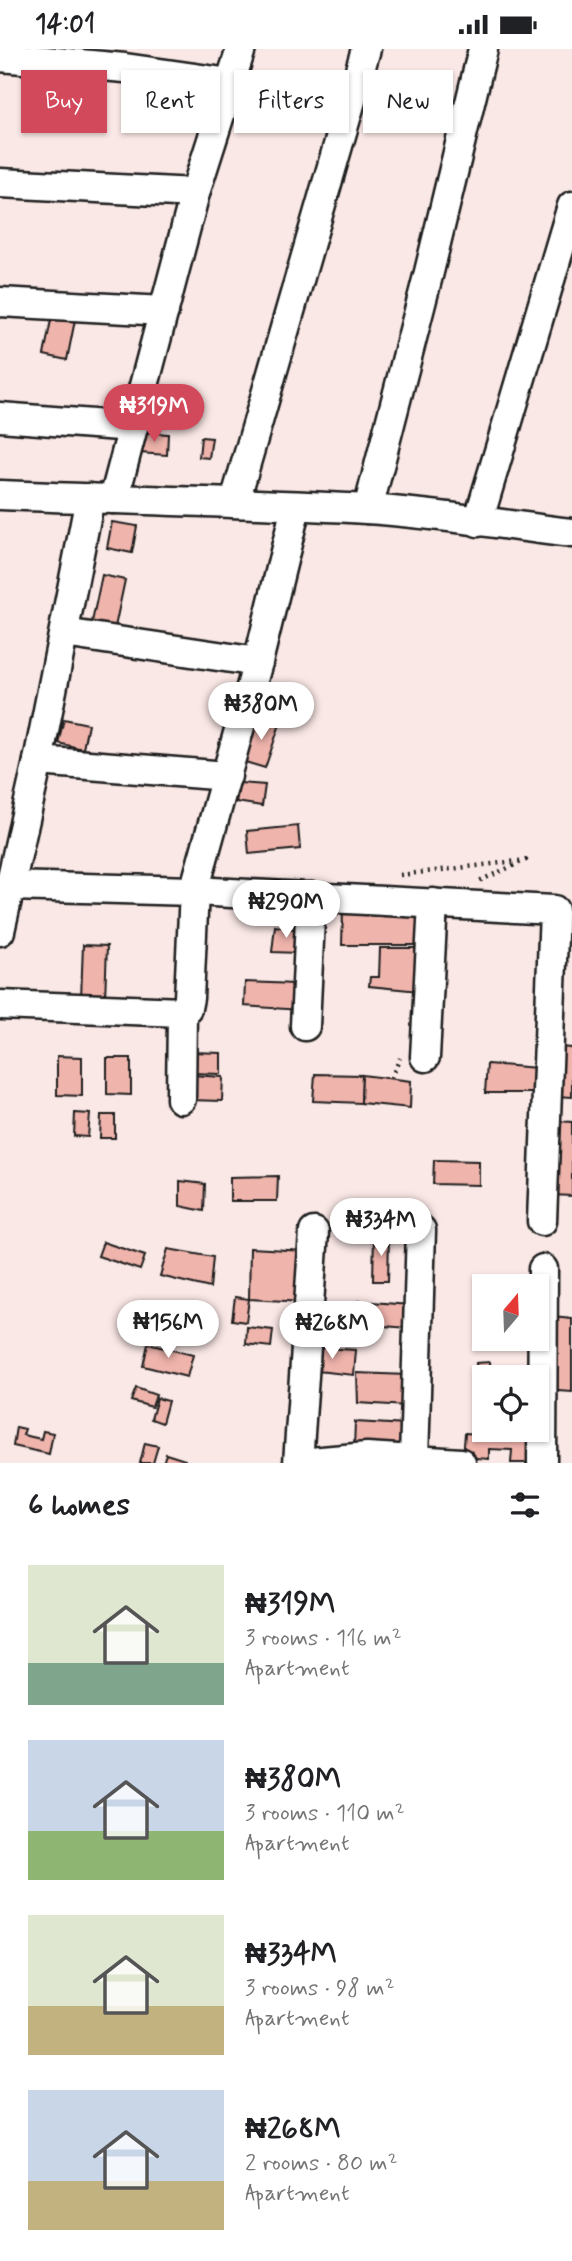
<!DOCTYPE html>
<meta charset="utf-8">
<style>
body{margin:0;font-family:Mynerve,sans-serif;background:#f6f6f6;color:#202124;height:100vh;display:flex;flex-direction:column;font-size:26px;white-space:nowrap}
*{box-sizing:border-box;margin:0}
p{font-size:23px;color:#757577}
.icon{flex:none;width:38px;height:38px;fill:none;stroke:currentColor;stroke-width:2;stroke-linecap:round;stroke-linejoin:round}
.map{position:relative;height:1414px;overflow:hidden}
.side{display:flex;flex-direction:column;background:#fff;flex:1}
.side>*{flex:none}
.top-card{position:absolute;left:21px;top:21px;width:530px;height:63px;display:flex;gap:14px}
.needle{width:46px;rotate:19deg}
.fabs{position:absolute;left:472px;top:1225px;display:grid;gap:14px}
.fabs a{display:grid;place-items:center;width:77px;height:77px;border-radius:0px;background:#fff;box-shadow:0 2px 5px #0004;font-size:35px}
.price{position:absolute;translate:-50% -60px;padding:0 16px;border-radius:24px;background:#fff;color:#222;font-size:23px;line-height:46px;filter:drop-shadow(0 2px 4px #0008)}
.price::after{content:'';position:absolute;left:50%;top:42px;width:21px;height:16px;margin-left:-10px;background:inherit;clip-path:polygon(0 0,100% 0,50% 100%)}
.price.selected{background:#d1495b;color:#fff}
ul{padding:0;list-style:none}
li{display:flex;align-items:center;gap:21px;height:175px;padding:0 28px}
li span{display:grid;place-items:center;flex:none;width:196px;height:140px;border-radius:0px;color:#555}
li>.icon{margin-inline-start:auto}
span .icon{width:84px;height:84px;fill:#fffc;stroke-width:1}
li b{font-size:30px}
h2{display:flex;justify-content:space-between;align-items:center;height:84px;padding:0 28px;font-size:30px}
.tag{padding:0 24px;border-radius:0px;background:#fff;box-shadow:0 2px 5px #0004;font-size:24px;line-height:63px}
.tag.selected{background:#d1495b;color:#fff}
.status{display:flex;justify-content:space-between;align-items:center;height:49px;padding:0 35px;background:#fff;direction:ltr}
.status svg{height:19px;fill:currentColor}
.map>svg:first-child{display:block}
.building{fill:#efb4ac;stroke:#1c1c1c;stroke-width:2}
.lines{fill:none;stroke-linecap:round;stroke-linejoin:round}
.minor-casing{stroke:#1c1c1c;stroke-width:33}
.path{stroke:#1c1c1c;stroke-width:4.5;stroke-dasharray:2 5;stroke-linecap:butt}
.minor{stroke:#fff;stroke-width:28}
</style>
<div class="status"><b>14:01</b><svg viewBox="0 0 49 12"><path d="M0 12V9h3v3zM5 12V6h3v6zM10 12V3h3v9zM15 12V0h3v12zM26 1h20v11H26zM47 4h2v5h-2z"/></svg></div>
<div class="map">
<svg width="572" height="1414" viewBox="0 0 572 1414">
<rect width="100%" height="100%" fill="#fae8e6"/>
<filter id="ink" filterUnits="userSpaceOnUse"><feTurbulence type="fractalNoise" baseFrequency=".0143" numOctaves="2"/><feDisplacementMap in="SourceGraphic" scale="14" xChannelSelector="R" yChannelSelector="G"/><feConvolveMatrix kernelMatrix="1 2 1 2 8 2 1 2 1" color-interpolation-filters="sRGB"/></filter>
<g filter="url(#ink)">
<!-- building -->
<g class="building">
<polygon points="54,256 77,261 67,311 44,306"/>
<polygon points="141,383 168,385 167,406 139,404"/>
<polygon points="201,388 212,389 209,409 199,408"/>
<polygon points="112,473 137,477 132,504 107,499"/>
<polygon points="102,526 125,531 115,578 92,573"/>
<polygon points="257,667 280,675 265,719 242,712"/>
<polygon points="64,670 88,675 83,700 58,694"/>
<polygon points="240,734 265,736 262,757 236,753"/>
<polygon points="298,777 300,800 249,805 247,782"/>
<polygon points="343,860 422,863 422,896 342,896"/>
<polygon points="275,877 300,881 298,904 272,903"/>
<polygon points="83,896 107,897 105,950 81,949"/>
<polygon points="380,899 422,899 419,942 369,937 370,928 379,928"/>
<polygon points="245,933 295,935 300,961 244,957"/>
<polygon points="560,998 572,999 572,1048 557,1047"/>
<polygon points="192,1003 221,1004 221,1025 192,1024"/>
<polygon points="57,1007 82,1008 82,1047 57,1046"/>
<polygon points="107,1009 131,1009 131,1046 107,1045"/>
<polygon points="487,1015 537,1019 538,1044 485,1044"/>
<polygon points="315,1025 362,1026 361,1054 313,1052"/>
<polygon points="190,1026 223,1028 222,1052 189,1051"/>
<polygon points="362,1026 411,1032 410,1059 361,1054"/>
<polygon points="75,1064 90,1065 88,1088 74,1087"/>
<polygon points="101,1066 115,1066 115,1089 100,1089"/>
<polygon points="557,1072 572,1073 572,1147 552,1146"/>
<polygon points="434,1111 479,1112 479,1136 433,1135"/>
<polygon points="278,1127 277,1152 230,1152 230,1128"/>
<polygon points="180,1132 205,1135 204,1162 180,1157"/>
<polygon points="374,1186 389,1187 388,1232 373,1232"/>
<polygon points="103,1193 145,1207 140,1221 98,1207"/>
<polygon points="250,1199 306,1202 304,1253 249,1250"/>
<polygon points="168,1200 213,1208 210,1239 160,1227"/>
<polygon points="235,1248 249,1250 246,1273 232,1271"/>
<polygon points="358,1252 410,1256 409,1279 357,1275"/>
<polygon points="552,1268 572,1270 572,1343 545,1341"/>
<polygon points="247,1278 273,1281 271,1298 246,1295"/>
<polygon points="148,1295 193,1306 187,1328 143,1317"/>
<polygon points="310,1298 356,1301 354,1326 308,1321"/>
<polygon points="490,1313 491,1328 485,1328 485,1336 477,1336 476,1314"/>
<polygon points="357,1324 407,1326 407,1357 358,1354"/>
<polygon points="136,1339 156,1346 152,1358 131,1352"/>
<polygon points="157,1349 168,1352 162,1374 151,1370"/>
<polygon points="355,1373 407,1376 405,1402 354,1399"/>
<polygon points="16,1378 25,1380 23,1386 41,1390 43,1382 53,1384 49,1405 13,1397"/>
<polygon points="465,1384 539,1389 537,1414 511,1414 512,1401 489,1400 489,1410 463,1408"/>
<polygon points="145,1394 158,1397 153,1414 140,1414"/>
<polygon points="166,1405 185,1411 185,1414 163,1414"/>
</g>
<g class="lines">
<!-- minor casing -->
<g class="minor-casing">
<g id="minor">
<polyline points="0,8 125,19 230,34"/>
<polyline points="0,134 195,144"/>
<polyline points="0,253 164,262"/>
<polyline points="0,368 133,378"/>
<path d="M0 446C122 451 244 453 366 460 435 464 504 476 572 484"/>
<polyline points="114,450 195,144 241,0"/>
<polyline points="235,452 366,0"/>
<polyline points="368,460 429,223 483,0"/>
<polyline points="478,473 572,157"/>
<polyline points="64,584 258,613"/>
<polyline points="38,712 227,727"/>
<polyline points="9,837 194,842 554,861 542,1172"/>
<polyline points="0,882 38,712 90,449"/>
<polyline points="0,956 182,963 187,959 189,949 194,842 258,613 296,458"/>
<polyline points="305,977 311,848"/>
<polyline points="425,1008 433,854"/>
<polyline points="181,1050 182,963"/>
<polyline points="414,1410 421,1181"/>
<polyline points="298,1414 314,1183"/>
<polyline points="299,1414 367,1408 461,1414"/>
<polyline points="542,1414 543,1220"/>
</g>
</g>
<!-- path -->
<g class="path">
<polyline points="400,826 526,811 479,832"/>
<polyline points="391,1029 400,1009"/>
</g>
<!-- minor -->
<use href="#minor" class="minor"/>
</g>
</g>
</svg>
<div class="fabs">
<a><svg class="needle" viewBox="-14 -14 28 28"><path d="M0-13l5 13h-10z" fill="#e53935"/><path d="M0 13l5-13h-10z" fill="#757577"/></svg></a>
<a><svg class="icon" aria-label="locate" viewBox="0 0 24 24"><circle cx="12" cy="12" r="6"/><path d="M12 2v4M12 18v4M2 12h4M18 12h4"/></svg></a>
</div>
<b class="price selected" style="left:154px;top:395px">₦319M</b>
<b class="price" style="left:261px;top:693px">₦380M</b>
<b class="price" style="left:286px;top:891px">₦290M</b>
<b class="price" style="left:381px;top:1209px">₦334M</b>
<b class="price" style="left:168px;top:1311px">₦156M</b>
<b class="price" style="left:332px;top:1312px">₦268M</b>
<div class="top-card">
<a class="tag selected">Buy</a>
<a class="tag">Rent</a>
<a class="tag">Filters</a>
<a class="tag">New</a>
</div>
</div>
<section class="side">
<h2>6 homes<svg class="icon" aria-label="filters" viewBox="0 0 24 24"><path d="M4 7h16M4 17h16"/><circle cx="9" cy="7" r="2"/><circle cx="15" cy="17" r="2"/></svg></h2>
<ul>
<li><span style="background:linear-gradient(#dfe7d0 70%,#7fa58c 0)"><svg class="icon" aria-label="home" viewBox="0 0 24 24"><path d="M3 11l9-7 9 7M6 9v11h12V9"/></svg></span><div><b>₦319M</b><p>3 rooms · 116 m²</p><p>Apartment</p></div></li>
<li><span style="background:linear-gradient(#c9d6e8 65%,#8fb573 0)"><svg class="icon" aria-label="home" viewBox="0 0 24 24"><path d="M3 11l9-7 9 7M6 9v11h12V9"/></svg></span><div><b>₦380M</b><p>3 rooms · 110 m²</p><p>Apartment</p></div></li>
<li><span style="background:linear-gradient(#dfe7d0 65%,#c2b280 0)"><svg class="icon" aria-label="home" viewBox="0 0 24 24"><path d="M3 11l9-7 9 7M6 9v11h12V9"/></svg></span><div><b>₦334M</b><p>3 rooms · 98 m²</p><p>Apartment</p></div></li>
<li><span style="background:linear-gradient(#c9d6e8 65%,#c2b280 0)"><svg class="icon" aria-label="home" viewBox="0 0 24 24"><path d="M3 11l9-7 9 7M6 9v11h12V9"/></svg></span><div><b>₦268M</b><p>2 rooms · 80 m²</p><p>Apartment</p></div></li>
</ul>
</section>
